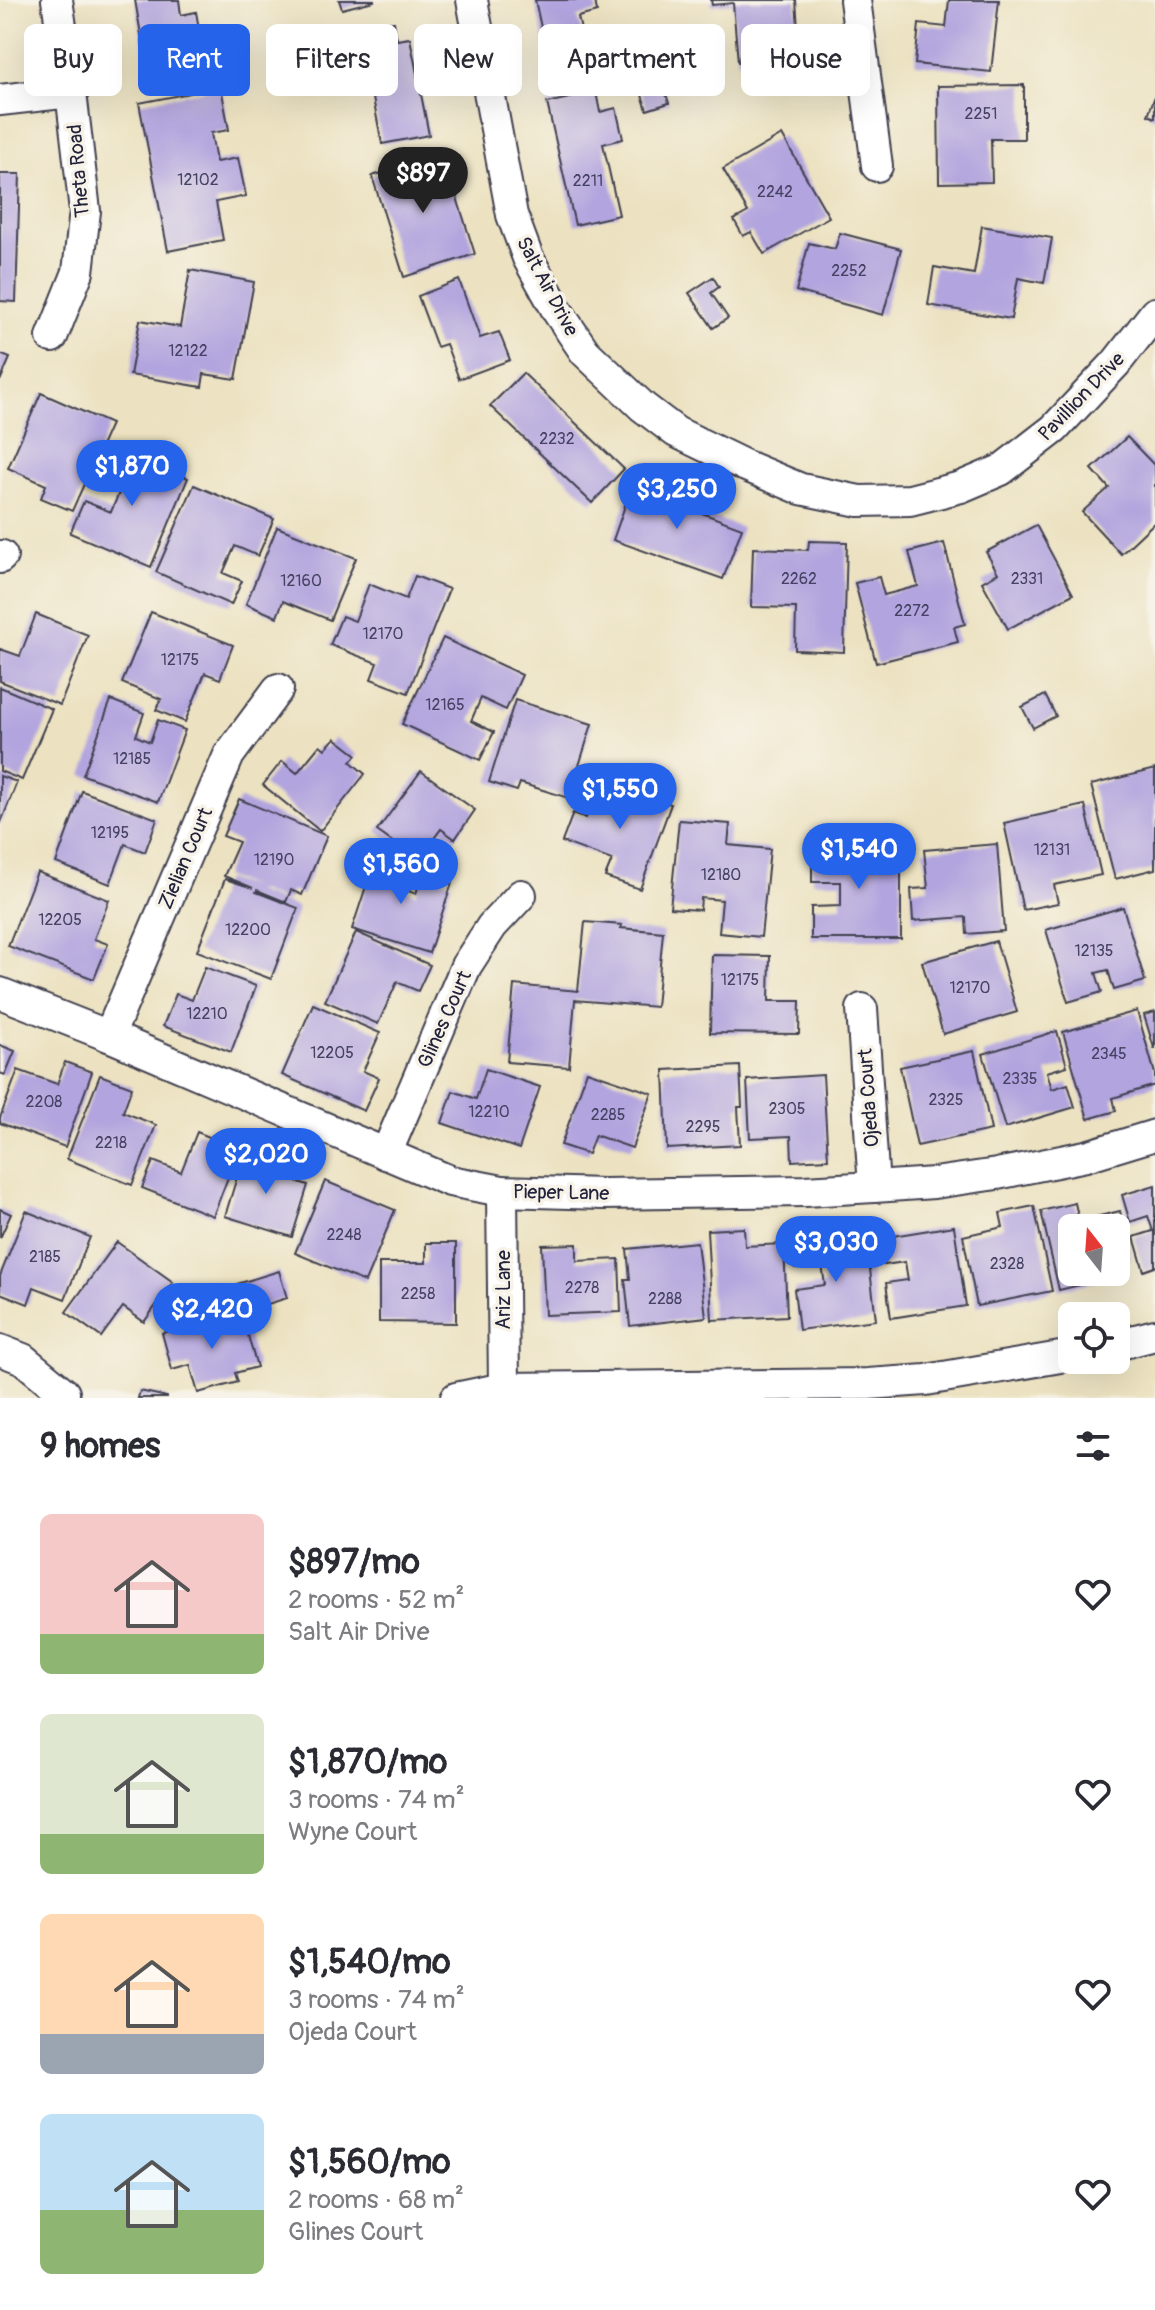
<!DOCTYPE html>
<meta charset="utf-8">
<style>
body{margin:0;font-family:Pangolin,sans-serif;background:#f7f7f7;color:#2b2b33;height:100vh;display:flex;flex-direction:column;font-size:30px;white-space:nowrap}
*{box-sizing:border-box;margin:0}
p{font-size:26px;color:#7c7c81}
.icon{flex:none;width:44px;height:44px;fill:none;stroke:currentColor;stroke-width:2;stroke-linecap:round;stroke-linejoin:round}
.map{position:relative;height:1398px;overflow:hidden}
.sheet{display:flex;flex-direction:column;background:#fff;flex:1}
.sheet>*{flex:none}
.top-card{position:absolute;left:24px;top:24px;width:1108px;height:72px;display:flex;gap:16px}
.needle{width:52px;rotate:343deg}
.fabs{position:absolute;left:1058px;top:1214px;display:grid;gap:16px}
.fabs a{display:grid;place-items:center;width:72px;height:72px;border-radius:12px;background:#fff;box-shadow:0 8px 32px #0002;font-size:40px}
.price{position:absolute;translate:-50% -68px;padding:0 18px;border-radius:28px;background:#2563eb;color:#fff;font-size:26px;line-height:52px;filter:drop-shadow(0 2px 4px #0008)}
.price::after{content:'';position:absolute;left:50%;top:48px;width:24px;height:18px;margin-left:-12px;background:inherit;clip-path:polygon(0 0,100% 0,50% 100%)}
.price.selected{background:#222;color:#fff}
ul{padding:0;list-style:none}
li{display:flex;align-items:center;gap:24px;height:200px;padding:0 40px}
li span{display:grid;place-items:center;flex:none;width:224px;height:160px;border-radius:12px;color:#555}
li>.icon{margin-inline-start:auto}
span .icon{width:96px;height:96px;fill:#fffc;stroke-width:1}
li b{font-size:34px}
h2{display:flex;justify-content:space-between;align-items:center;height:96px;padding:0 40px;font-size:34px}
.pill{padding:0 28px;border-radius:12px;background:#fff;box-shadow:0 8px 32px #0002;font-size:28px;line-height:72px}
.pill.selected{background:#2563eb;color:#fff}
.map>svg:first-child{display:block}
.building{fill:#b2a4de}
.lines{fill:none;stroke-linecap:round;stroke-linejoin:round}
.minor-casing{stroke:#403f4f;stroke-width:34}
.minor{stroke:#fff;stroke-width:30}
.labels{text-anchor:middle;stroke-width:7;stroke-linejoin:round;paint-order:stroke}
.number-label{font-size:16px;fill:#464264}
.street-label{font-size:20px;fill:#22223b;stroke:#f7f3e8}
</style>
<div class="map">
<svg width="1155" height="1398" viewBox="0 0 1155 1398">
<rect width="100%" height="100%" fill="#f7f3e8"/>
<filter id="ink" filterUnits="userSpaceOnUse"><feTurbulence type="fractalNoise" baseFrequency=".0125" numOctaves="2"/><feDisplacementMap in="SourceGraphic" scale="16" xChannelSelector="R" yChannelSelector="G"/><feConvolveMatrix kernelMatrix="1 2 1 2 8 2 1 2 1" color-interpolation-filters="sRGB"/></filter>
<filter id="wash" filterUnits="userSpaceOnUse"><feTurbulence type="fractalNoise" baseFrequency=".006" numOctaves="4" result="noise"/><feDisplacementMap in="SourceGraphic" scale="32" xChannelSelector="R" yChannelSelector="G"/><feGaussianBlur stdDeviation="1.8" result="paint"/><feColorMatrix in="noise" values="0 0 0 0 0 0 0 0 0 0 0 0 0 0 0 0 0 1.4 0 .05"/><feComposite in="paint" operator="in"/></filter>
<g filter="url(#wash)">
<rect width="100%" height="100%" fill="#ece2c1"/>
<g id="blocks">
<!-- building -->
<g class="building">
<polygon points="135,0 179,0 181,15 196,12 201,40 182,43 188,74 149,81"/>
<polygon points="339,0 374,0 374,1 342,9"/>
<polygon points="535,0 595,0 597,12 578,17 586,52 548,60"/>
<polygon points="711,0 796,0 800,57 738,62 733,3 712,5"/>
<polygon points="949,0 999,0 991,72 915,64 919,24 946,27"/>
<polygon points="394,22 397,40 410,38 429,135 382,144 371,88 352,92 340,33"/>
<polygon points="662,82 669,103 647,110 640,89"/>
<polygon points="1024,85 1024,139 991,139 992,182 939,183 938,86"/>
<polygon points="221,87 229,130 211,133 216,162 238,158 246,196 216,202 223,240 168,251 139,103"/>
<polygon points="596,92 600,112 616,108 623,139 603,144 619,215 575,225 547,103"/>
<polygon points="1155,96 1155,118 1148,115"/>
<polygon points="782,135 829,217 764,254 751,232 743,236 734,220 748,212 723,169"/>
<polygon points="443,154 475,254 404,277 372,176"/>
<polygon points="0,174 20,174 16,302 0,301"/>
<polygon points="982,226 1052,238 1044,283 1018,278 1011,319 928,305 934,267 974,274"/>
<polygon points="840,233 901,249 883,315 796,291 809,243 835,249"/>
<polygon points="190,270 254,282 236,379 204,374 202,387 130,375 140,320 180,327"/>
<polygon points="713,277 719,287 711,293 728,318 713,328 689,293"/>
<polygon points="459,280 480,338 499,332 510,360 459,379 446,344 437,347 418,296"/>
<polygon points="0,354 10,358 0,381"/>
<polygon points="523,373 624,469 592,503 490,406"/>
<polygon points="41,393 111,424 72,511 41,498 46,485 8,468"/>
<polygon points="1127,437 1155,466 1155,522 1121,554 1082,512 1109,488 1092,469"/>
<polygon points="130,454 188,478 151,567 70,533 84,501 111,512 119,493 91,482 102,455 126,465"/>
<polygon points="646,477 680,489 675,503 742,528 723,579 613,540 627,500 637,503"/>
<polygon points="194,485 274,519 258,556 235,546 223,573 242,581 231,605 156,572"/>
<polygon points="1036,525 1073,594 1008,629 982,582 998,573 986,552"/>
<polygon points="277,527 356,558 330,620 283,601 277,617 246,604"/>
<polygon points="809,541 847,542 844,652 795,650 796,608 751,607 753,548 808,550"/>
<polygon points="944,543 965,624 954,627 958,642 876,663 855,583 879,577 884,595 918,586 909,552"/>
<polygon points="415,576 449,589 408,693 371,679 377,663 330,645 342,616 355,621 369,584 406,599"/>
<polygon points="151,612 233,645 220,679 205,673 185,722 156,710 161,699 122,683"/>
<polygon points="36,614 88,635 60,705 0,681 0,649 20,656"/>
<polygon points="443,638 522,675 506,710 481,698 471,721 494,732 480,760 402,724"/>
<polygon points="0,687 52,709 22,780 0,771"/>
<polygon points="1045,695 1056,716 1033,728 1022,707"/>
<polygon points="111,700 144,713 136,736 150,742 158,720 185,730 158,802 83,775"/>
<polygon points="515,700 592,724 569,798 520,783 517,791 489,782"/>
<polygon points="335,738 357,755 351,762 365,774 320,831 263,785 282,761 297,773 320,745 325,749"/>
<polygon points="1155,769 1155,869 1115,879 1091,785"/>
<polygon points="421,771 475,810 455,839 441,829 418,860 377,831"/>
<polygon points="0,776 17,782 0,825"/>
<polygon points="601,778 671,804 640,889 605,877 612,860 562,842 573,813 586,818"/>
<polygon points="82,791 157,819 145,852 125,844 110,884 56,863"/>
<polygon points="239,799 327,836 302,895 291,890 286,902 257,890 256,892 298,908 271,979 197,951 225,879 253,888 224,876 239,842 223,836"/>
<polygon points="1085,805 1101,875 1054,885 1058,903 1023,910 1004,823"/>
<polygon points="679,820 730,824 728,845 770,849 761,937 719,933 722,900 701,898 700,910 670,908"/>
<polygon points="812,844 901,844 901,939 811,939 811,907 841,906 841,882 812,882"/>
<polygon points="997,844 1004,931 967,934 966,917 913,921 911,889 928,888 924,850"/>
<polygon points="377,853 409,864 401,888 416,894 422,874 452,883 429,953 352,929"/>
<polygon points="37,872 109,900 94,939 108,944 94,979 8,946"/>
<polygon points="1123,907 1145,981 1114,990 1108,970 1096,973 1102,992 1068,1002 1046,930"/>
<polygon points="585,922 622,925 621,928 663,932 656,1007 575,1000 569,1067 507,1062 514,985 578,991"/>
<polygon points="356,932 430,965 418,991 397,982 378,1024 325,1001"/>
<polygon points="996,941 1017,1012 943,1034 922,962"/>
<polygon points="712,955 770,956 769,1001 800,1001 799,1034 710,1033"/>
<polygon points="205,967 256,986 231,1052 163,1026 176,994 192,1000"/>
<polygon points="313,1004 380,1033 363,1071 379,1078 364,1111 282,1075"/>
<polygon points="1137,1011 1155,1074 1155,1085 1113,1098 1116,1111 1088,1119 1063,1032"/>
<polygon points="1155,1012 1155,1048 1154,1048 1144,1015"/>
<polygon points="1057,1031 1067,1066 1047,1072 1052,1089 1068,1084 1075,1107 1005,1128 983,1054"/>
<polygon points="0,1045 15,1051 5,1075 0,1073"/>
<polygon points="974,1051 991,1130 917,1146 900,1067"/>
<polygon points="65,1062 92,1072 65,1147 0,1123 0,1118 18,1070 57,1084"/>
<polygon points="740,1066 742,1107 738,1107 740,1145 667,1149 664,1070"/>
<polygon points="486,1069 540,1087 519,1149 442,1123 453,1091 476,1099"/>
<polygon points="587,1071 652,1093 632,1148 595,1135 588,1154 561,1145"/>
<polygon points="100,1075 132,1087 123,1112 156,1125 132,1185 67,1159"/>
<polygon points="823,1075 828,1159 792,1161 791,1136 750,1138 747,1080"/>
<polygon points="197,1132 239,1149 213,1216 142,1188 153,1161 181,1172"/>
<polygon points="246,1148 275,1157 270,1173 308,1185 292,1237 225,1216"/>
<polygon points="325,1181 395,1210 365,1282 295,1253"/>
<polygon points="1155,1185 1155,1267 1144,1271 1134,1237 1153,1231 1148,1216 1130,1222 1122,1195"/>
<polygon points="1075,1203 1079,1221 1120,1211 1131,1259 1116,1262 1116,1228 1072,1228 1072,1272 1113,1272 1114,1277 1059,1290 1041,1211"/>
<polygon points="1034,1206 1052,1291 977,1306 963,1236 1003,1227 1000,1213"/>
<polygon points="0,1209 11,1214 0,1238"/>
<polygon points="26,1211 90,1237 65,1299 34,1287 28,1304 0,1293 0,1276"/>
<polygon points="954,1226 966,1306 891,1318 886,1283 908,1280 905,1262 884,1265 880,1238"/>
<polygon points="744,1228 745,1246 784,1244 787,1316 712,1320 707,1230"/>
<polygon points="866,1236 876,1320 799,1330 794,1289 825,1285 822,1265 795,1268 792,1246"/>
<polygon points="117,1242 173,1282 144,1322 123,1307 101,1337 66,1312"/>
<polygon points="697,1242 706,1317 630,1326 625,1279 630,1279 627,1249"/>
<polygon points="426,1243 456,1243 456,1323 379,1322 379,1263 426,1263"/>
<polygon points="577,1244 577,1261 619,1259 621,1312 545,1315 542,1245"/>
<polygon points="279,1271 287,1298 245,1311 237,1284"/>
<polygon points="241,1311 257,1367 235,1373 238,1382 198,1393 190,1365 172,1370 162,1333"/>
<polygon points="140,1391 167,1397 167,1398 138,1398"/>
</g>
</g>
</g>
<g filter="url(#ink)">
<use href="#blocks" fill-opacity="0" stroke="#403f4f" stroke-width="2"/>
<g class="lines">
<!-- minor casing -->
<g class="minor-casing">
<g id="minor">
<polyline points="472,0 512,215 528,258 558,312 585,352 643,407 676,432 746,466 801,489 859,501 910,500 961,487 1001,470 1054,429 1116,363 1155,313"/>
<polyline points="855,0 877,166"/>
<polyline points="0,100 71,92"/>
<polyline points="52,337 78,272 85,211 71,92 57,0"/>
<polyline points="0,558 2,556"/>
<polyline points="0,993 109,1036 450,1181 502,1191 603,1194 805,1191 874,1187 934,1183 997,1174 1086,1156 1155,1135"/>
<polyline points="862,1009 874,1187"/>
<polyline points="109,1036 229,755 278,689"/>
<polyline points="386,1154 466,966 492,926 521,895"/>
<polyline points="502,1191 504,1388"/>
<polyline points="1116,1345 1155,1335"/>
<polyline points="0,1350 23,1359 64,1393 62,1398"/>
<polyline points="456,1398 504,1388 868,1384 926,1380 1072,1355"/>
</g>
</g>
<!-- minor -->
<use href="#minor" class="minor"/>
</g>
</g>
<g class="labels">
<!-- number labels -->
<g class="number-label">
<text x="981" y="119">2251</text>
<text x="198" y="185">12102</text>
<text x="588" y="186">2211</text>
<text x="775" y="197">2242</text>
<text x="849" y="276">2252</text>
<text x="188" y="356">12122</text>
<text x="557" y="444">2232</text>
<text x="799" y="584">2262</text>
<text x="1027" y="584">2331</text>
<text x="301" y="586">12160</text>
<text x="912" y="616">2272</text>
<text x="383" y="639">12170</text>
<text x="180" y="665">12175</text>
<text x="445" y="710">12165</text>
<text x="132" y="764">12185</text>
<text x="110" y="838">12195</text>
<text x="1052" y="855">12131</text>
<text x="274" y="865">12190</text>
<text x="721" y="880">12180</text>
<text x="60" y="925">12205</text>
<text x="248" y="935">12200</text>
<text x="1094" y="956">12135</text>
<text x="740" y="985">12175</text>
<text x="970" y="993">12170</text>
<text x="207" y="1019">12210</text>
<text x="332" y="1058">12205</text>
<text x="1109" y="1059">2345</text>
<text x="1020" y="1084">2335</text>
<text x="946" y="1105">2325</text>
<text x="44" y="1107">2208</text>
<text x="787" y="1114">2305</text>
<text x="489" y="1117">12210</text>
<text x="608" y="1120">2285</text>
<text x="703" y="1132">2295</text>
<text x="111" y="1148">2218</text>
<text x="344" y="1240">2248</text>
<text x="45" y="1262">2185</text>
<text x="1007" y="1269">2328</text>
<text x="582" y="1293">2278</text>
<text x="418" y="1299">2258</text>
<text x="665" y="1304">2288</text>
</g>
<!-- street labels -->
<g class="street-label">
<text transform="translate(78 171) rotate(-95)" y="7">Theta Road</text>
<text transform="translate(548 286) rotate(62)" y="7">Salt Air Drive</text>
<text transform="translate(1081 396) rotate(-46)" y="7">Pavillion Drive</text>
<text transform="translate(185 858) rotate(-67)" y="7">Zielian Court</text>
<text transform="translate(444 1019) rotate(-66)" y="7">Glines Court</text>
<text transform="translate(868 1098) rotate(-94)" y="7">Ojeda Court</text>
<text transform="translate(561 1192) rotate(1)" y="7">Pieper Lane</text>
<text transform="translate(503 1290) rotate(-90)" y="7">Ariz Lane</text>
</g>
</g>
</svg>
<div class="fabs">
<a><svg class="needle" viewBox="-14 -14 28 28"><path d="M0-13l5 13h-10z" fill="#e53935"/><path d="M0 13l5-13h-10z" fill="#7c7c81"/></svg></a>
<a><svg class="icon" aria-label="locate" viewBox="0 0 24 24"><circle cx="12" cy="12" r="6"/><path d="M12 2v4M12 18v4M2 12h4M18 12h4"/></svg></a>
</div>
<b class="price selected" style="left:423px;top:215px">$897</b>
<b class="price" style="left:132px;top:508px">$1,870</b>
<b class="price" style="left:677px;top:531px">$3,250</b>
<b class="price" style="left:620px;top:831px">$1,550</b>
<b class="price" style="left:859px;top:891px">$1,540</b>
<b class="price" style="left:401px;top:906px">$1,560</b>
<b class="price" style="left:266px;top:1196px">$2,020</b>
<b class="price" style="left:836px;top:1284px">$3,030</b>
<b class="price" style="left:212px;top:1351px">$2,420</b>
<div class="top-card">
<a class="pill">Buy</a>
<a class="pill selected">Rent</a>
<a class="pill">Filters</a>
<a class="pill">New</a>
<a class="pill">Apartment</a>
<a class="pill">House</a>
</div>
</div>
<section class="sheet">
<h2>9 homes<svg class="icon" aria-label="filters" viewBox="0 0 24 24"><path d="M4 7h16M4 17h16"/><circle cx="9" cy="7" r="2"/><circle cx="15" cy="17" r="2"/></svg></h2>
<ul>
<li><span style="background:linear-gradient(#f6c9c9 75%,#8fb573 0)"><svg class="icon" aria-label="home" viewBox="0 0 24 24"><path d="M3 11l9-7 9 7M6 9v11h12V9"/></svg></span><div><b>$897/mo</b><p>2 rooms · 52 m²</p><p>Salt Air Drive</p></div><svg class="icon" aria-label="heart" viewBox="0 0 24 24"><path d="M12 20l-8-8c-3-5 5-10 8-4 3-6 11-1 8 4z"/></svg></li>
<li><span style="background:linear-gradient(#dfe7d0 75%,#8fb573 0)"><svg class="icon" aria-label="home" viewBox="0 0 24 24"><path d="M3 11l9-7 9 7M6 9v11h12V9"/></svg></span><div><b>$1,870/mo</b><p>3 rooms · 74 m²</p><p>Wyne Court</p></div><svg class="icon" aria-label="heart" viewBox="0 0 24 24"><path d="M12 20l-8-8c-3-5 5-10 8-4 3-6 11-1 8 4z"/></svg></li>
<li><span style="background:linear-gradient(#ffd9b3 75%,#9aa5b1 0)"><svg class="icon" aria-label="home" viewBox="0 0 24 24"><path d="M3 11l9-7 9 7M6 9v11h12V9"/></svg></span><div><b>$1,540/mo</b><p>3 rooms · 74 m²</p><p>Ojeda Court</p></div><svg class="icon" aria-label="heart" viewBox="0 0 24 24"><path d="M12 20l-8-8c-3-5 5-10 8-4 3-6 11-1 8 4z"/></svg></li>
<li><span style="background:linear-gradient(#bfe0f5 60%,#8fb573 0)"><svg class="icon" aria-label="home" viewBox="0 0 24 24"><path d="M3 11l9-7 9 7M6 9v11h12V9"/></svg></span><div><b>$1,560/mo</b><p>2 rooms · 68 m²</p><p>Glines Court</p></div><svg class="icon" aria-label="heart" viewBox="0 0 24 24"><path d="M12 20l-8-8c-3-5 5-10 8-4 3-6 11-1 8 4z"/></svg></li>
</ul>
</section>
